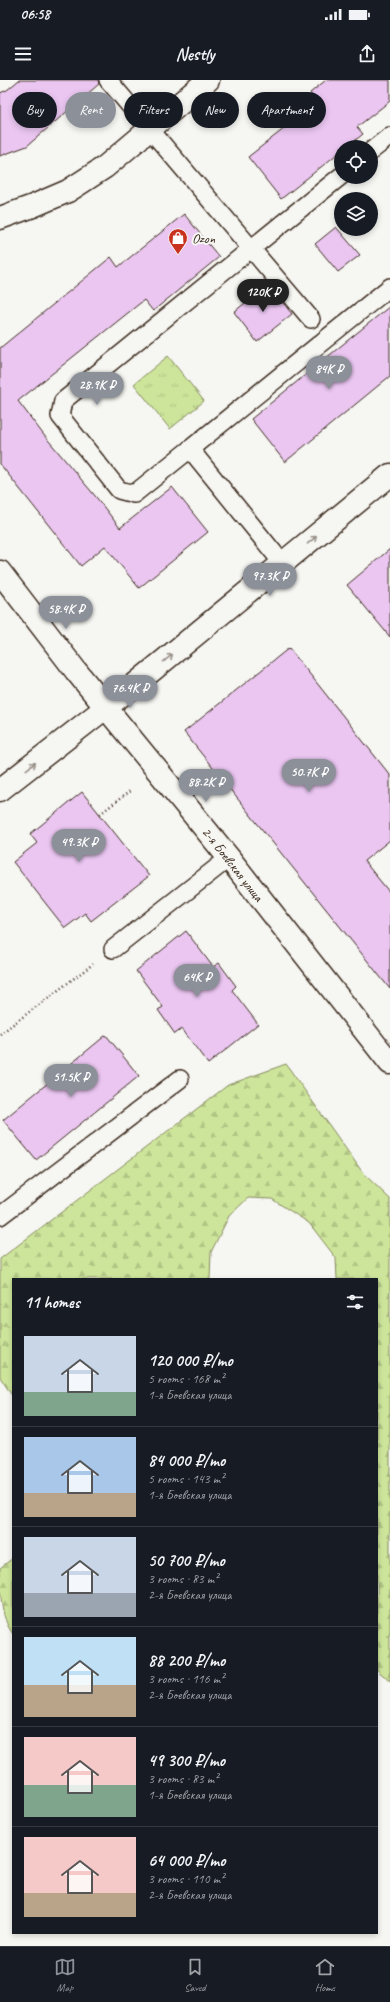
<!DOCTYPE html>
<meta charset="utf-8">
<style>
body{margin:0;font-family:Caveat,sans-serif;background:#242831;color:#f1f3f6;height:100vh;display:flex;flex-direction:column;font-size:15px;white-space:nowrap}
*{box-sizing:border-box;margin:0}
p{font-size:13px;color:#9ea1a6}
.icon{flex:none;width:22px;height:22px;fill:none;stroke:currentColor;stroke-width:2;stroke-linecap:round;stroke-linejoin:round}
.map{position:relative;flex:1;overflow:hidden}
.details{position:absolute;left:12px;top:1198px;width:366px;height:656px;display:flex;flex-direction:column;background:#171b24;border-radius:0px;box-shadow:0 2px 6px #0003}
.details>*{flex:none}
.guide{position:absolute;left:12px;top:12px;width:366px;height:36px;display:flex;gap:8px}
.fabs{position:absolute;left:334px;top:60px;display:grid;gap:8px}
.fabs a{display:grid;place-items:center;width:44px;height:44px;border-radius:50%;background:#171b24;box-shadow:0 2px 6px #0003;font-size:20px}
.price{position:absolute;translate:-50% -34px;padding:0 9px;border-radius:14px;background:#8c9099;color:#fff;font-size:13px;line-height:26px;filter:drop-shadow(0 1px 2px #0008)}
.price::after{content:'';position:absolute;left:50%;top:24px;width:12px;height:9px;margin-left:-6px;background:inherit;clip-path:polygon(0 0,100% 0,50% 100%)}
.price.selected{background:#222;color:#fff}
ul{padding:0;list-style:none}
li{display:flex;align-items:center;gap:12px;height:100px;padding:0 12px}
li+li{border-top:1px solid #363941}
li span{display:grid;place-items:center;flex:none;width:112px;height:80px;border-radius:0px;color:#555}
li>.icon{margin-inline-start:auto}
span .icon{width:48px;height:48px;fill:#fffc;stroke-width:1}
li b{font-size:17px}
h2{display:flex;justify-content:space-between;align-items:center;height:48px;padding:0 12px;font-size:17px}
.tag{padding:0 14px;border-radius:18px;background:#171b24;box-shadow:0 2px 6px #0003;font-size:14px;line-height:36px}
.tag.selected{background:#8c9099;color:#fff}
.status{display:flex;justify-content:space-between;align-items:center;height:28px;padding:0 20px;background:#171b24;direction:ltr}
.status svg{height:11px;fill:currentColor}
header{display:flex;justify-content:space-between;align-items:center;height:52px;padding:0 12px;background:#171b24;font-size:18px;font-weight:600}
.tabs{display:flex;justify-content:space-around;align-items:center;height:56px;border-top:1px solid #363941;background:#171b24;font-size:11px;color:#9ea1a6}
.tabs a{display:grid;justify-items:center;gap:2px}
.tabs .selected{color:#8c9099}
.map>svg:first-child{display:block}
.forest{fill:url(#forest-firs);stroke:#84885c}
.park{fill:url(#park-tufts);stroke:#84885c}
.building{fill:#eac6f1;stroke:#3b2a1e}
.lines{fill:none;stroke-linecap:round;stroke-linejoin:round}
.lane-casing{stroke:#3b2a1e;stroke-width:20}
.street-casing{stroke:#3b2a1e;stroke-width:25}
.path{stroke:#3b2a1e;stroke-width:2.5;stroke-dasharray:1 3;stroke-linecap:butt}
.lane{stroke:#f6f6f2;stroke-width:17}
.street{stroke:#f6f6f2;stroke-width:22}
.oneway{stroke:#989088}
.labels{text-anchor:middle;stroke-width:4;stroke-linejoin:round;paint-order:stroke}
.poi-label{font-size:14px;fill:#3b2a1e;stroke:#f6f6f2;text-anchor:start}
.street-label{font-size:14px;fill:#3b2a1e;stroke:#f6f6f2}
</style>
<div class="status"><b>06:58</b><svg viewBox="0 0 49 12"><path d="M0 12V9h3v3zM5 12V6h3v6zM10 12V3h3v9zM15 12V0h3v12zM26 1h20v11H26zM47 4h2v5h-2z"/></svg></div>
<header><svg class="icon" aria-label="menu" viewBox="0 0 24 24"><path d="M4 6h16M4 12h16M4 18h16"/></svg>Nestly<svg class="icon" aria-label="share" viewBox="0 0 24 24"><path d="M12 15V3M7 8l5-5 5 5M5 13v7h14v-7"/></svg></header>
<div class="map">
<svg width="390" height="1866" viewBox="0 0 390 1866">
<defs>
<pattern id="forest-firs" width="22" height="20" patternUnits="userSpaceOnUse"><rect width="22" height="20" fill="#cde59b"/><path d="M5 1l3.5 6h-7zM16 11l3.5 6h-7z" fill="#b1c585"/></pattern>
<pattern id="park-tufts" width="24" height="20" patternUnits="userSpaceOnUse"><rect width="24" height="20" fill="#cde59b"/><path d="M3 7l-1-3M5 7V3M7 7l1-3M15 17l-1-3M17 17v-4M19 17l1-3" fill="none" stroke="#b1c585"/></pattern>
</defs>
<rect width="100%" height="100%" fill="#f6f6f2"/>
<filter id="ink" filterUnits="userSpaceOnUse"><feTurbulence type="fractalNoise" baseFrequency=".025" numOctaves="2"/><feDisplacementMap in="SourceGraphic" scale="8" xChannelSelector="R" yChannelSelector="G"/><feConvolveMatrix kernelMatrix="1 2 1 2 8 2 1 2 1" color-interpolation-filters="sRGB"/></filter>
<g filter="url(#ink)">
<!-- forest -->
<g class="forest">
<polygon points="286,984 363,1093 390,1119 390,1601 377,1590 377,1199 337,1199 336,1178 309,1143 272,1119 248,1118 229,1136 211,1172 210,1199 13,1199 13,1317 0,1297 0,1179 228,1005"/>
<path d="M13 1478V1554C0 1537 0 1510 0 1488Z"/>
</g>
<!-- park -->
<polygon class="park" points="168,276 204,321 170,349 134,304"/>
<!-- building -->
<g class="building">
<polygon points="19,0 98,0 99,4 27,66 0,76 0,13 7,10"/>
<polygon points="326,0 390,0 390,21 357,47 363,54 347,67 341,67 341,71 281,119 248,77 318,22 310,13"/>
<polygon points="184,134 219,177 153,231 144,220 18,321 43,354 96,417 120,448 172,407 208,452 139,508 105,466 81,486 0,384 0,268 111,177 118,187"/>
<polygon points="336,147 360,175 338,192 315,164"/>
<polygon points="268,204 292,234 257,262 234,232"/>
<polygon points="390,226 390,296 285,382 251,339"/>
<polygon points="390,469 390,557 347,505"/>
<polygon points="289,568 390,695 390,760 364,781 390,813 390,909 184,652"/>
<polygon points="82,712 149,796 91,841 85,833 65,848 13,782 37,763 30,754"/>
<polygon points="186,851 213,887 219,883 236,906 232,910 258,944 208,984 182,949 175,954 158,930 163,927 136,891"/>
<polygon points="106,955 139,996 36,1080 3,1040"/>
</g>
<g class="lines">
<!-- lane casing -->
<g class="lane-casing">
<g id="lane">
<polyline points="108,0 311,239"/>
<polyline points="371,71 390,56"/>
<polyline points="190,369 134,414 119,410 60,336 63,321 341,96"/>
<polyline points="283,484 190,369 390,207"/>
<polyline points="113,869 229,778"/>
<polyline points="0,1136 180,999"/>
</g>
</g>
<!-- street casing -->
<g class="street-casing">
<g id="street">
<polyline points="0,138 33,126 68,111 105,87 208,0"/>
<polyline points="0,492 76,591 229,778 390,983"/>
<polyline points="0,710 127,611 390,395"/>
</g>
</g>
<!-- path -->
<g class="path">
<polyline points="100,734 130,711"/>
<polyline points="0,954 93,884"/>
</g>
<!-- lane -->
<use href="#lane" class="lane"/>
<!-- street -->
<use href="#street" class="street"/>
</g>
<!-- one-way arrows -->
<defs><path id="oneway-shaft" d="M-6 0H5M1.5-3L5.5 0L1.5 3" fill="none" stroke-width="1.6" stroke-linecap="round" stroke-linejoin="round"/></defs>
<g class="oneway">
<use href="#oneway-shaft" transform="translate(312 460) rotate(-40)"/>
<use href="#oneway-shaft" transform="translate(168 578) rotate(-39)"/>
<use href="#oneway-shaft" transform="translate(31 686) rotate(-37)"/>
</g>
</g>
<!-- icons -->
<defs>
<g id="shop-pin" transform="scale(1)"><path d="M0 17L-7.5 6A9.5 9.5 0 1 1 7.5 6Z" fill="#c8321e" stroke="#f6f6f2"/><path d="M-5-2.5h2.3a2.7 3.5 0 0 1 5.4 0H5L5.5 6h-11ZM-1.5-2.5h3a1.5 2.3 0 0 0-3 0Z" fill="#fff"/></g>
</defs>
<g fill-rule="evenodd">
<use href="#shop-pin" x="178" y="158"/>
</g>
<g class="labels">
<!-- poi labels -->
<g class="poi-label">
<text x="192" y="163">Ozon</text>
</g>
<!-- street labels -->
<g class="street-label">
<text transform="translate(233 784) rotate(52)" y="5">2-я Боевская улица</text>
</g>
</g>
</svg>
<div class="fabs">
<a><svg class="icon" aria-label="locate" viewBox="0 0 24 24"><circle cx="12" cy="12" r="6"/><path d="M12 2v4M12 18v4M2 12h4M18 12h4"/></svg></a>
<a><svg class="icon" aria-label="layers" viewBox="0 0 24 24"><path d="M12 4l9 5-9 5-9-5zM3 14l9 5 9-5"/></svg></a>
</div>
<b class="price selected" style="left:263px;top:233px">120K ₽</b>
<b class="price" style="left:329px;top:310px">84K ₽</b>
<b class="price" style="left:97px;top:326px">28.9K ₽</b>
<b class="price" style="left:270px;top:517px">97.3K ₽</b>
<b class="price" style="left:66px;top:550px">58.4K ₽</b>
<b class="price" style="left:130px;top:629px">76.4K ₽</b>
<b class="price" style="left:309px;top:713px">50.7K ₽</b>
<b class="price" style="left:206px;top:723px">88.2K ₽</b>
<b class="price" style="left:79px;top:783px">49.3K ₽</b>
<b class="price" style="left:197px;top:918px">64K ₽</b>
<b class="price" style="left:71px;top:1018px">51.5K ₽</b>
<div class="guide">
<a class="tag">Buy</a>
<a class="tag selected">Rent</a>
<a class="tag">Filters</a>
<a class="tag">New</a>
<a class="tag">Apartment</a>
</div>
<section class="details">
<h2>11 homes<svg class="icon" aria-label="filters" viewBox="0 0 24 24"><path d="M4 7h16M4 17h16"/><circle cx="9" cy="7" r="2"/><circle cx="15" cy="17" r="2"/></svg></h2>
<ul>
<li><span style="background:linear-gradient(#c9d6e8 70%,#7fa58c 0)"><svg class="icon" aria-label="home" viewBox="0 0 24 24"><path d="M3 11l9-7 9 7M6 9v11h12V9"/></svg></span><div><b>120 000 ₽/mo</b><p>5 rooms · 168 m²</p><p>1-я Боевская улица</p></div></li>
<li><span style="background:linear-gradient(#a9c7e8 70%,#b9a48a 0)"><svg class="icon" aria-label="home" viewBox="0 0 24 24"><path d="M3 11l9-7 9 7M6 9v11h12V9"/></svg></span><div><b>84 000 ₽/mo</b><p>5 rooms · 143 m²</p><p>1-я Боевская улица</p></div></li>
<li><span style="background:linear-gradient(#c9d6e8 70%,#9aa5b1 0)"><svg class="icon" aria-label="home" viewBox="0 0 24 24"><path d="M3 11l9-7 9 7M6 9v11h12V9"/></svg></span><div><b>50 700 ₽/mo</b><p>3 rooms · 83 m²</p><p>2-я Боевская улица</p></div></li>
<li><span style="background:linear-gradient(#bfe0f5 60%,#b9a48a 0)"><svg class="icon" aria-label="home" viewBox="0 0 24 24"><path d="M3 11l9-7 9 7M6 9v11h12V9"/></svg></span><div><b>88 200 ₽/mo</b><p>3 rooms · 116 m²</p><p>2-я Боевская улица</p></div></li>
<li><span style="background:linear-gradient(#f6c9c9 60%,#7fa58c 0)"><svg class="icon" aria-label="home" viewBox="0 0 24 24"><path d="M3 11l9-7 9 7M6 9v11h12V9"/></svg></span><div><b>49 300 ₽/mo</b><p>3 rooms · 83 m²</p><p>1-я Боевская улица</p></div></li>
<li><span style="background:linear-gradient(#f6c9c9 70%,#b9a48a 0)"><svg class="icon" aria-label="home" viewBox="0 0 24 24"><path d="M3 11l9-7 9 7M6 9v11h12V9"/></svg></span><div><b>64 000 ₽/mo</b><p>3 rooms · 110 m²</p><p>2-я Боевская улица</p></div></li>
</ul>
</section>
</div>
<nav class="tabs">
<a class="selected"><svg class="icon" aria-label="map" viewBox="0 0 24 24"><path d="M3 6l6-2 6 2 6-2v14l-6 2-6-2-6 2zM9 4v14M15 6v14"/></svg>Map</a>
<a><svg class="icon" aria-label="saved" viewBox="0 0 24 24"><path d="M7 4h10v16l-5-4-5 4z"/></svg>Saved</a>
<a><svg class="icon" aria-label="home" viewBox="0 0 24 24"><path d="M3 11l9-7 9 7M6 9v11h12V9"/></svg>Home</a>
</nav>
